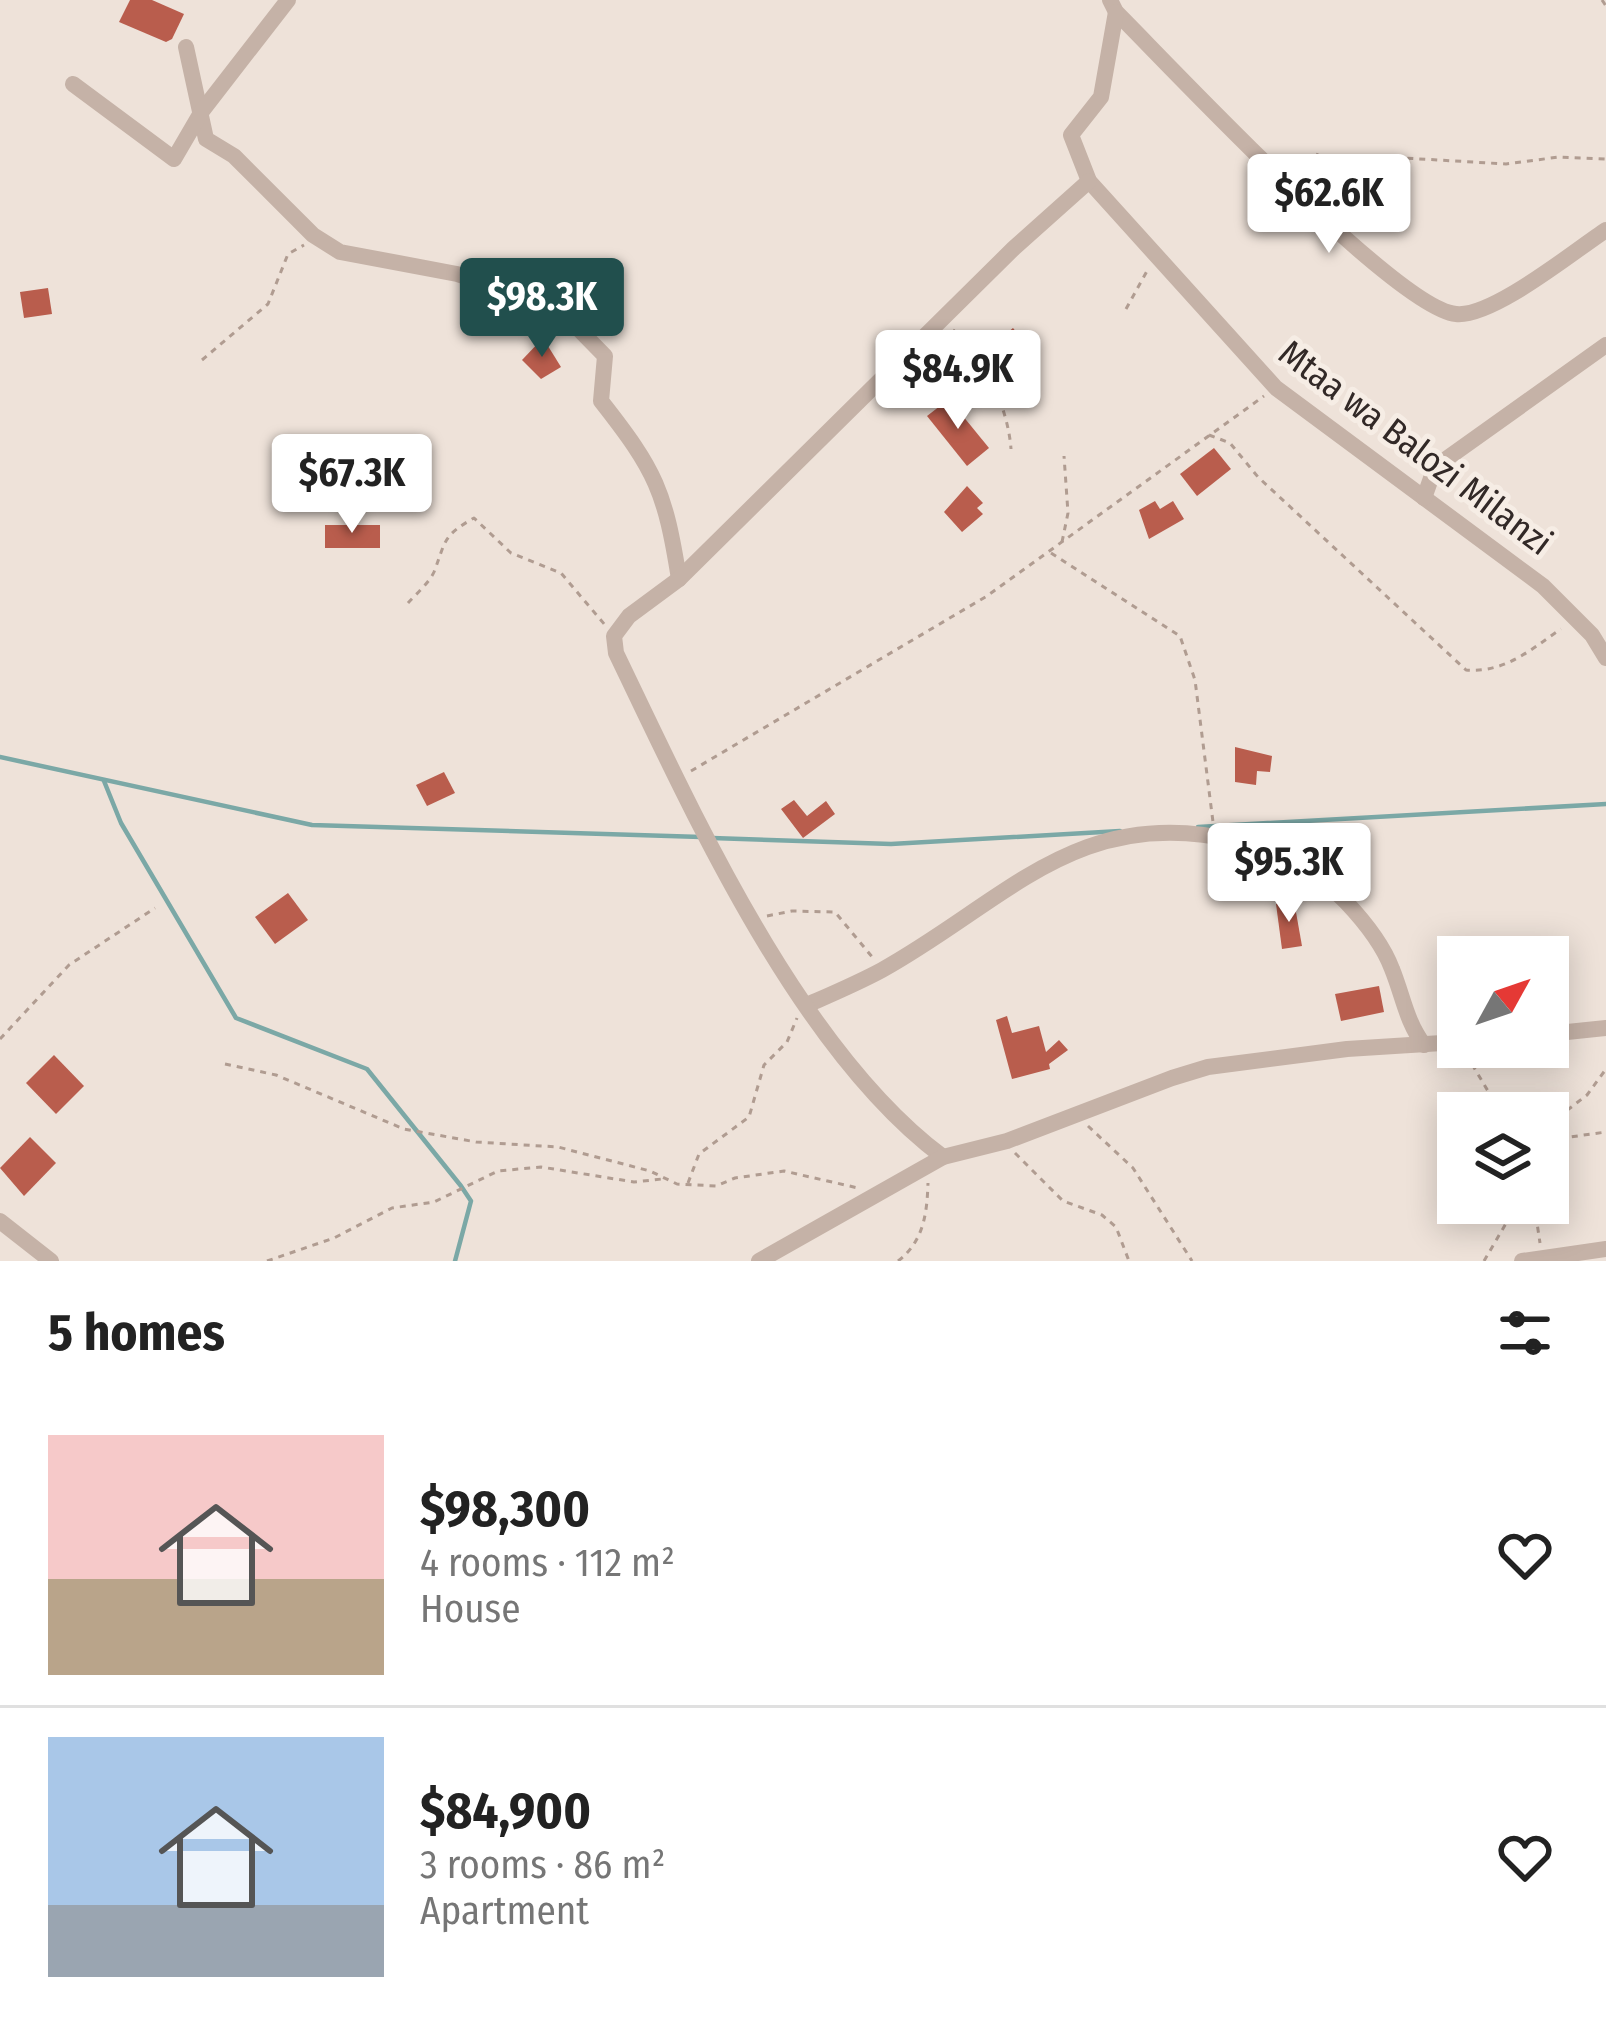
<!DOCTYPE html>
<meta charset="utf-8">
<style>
body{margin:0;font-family:"Fira Sans Condensed",sans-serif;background:#f6f6f6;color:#222;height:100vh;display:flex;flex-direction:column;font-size:45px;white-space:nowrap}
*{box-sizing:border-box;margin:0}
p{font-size:39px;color:#767676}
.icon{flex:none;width:66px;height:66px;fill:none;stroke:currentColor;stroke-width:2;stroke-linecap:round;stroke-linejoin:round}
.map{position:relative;height:1261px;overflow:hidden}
.details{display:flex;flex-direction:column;background:#fff;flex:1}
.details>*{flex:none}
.needle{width:78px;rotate:50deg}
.tools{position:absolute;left:1437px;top:936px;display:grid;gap:24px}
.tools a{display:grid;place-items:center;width:132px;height:132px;border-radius:0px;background:#fff;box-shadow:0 6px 30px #0003;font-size:60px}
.price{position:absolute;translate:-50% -102px;padding:0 27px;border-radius:12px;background:#fff;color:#222;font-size:39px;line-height:78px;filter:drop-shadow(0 3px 6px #0008)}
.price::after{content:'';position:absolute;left:50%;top:72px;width:36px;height:27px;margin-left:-18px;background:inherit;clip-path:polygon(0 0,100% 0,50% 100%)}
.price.active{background:#214f4d;color:#fff}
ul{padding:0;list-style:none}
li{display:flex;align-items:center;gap:36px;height:300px;padding:0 48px}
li+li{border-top:3px solid #e0e0e0}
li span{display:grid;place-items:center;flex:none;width:336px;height:240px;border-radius:0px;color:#555}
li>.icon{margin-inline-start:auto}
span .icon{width:144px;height:144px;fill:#fffc;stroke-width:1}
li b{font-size:51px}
h2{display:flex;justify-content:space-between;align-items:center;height:144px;padding:0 48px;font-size:51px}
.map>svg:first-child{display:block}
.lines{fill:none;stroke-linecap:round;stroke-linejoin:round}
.stream{stroke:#7ba8a6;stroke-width:4.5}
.building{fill:#b95d4d}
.path{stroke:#b09c91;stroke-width:3;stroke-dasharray:6 6;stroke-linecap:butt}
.minor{stroke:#c5b2a7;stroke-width:16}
.labels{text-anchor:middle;stroke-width:10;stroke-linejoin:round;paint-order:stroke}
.street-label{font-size:36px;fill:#322927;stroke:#f6ede5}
</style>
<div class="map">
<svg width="1606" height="1261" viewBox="0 0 1606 1261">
<rect width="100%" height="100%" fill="#eee2d9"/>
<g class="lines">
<!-- stream -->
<g class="stream">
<polyline points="0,757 312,825 701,837"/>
<polyline points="104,781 121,823 236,1018 367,1069 461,1186 471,1201 455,1261"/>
<polyline points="1198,827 1606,804"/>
<polyline points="712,838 891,844 1120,831"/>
</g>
</g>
<!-- building -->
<g class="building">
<polygon points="130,0 152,0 184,14 172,39 166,42 119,22"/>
<polygon points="48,288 52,314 24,318 20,292"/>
<polygon points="1013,328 1040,362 1021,377 994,344"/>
<polygon points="543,338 561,367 541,379 522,360"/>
<polygon points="949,399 989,448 967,466 927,416"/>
<polygon points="1214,448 1231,469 1197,496 1180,474"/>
<polygon points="967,486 983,503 977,508 983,514 962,532 944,512"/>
<polygon points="1155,501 1160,509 1173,501 1184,519 1149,539 1139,510"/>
<rect x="325" y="525" width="55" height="23"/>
<polygon points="1235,747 1272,756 1270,772 1257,771 1256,785 1235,782"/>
<polygon points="444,772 455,793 427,806 416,785"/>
<polygon points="794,800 807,816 826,801 835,814 803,838 781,809"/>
<polygon points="288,893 308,920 275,944 255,917"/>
<polygon points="1294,901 1302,946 1282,949 1276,904"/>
<polygon points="1379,986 1384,1012 1341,1021 1335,994"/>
<polygon points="1007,1016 1012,1033 1039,1026 1046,1052 1059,1040 1068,1050 1049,1064 1050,1069 1012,1079 996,1020"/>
<polygon points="54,1055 84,1086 56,1114 26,1083"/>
<polygon points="30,1137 56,1163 24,1196 0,1168"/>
</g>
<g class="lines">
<!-- path -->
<g class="path">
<polyline points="1602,0 1606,6"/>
<polyline points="1316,154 1344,168 1387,157 1506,164 1559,157 1606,159"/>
<polyline points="1126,309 1147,271"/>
<path d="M953 330C985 357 1008 408 1011 449"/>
<polyline points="202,360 268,304 288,254 304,245"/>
<path d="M1209 435 1230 443 1258 477 1466 670C1505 673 1530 650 1561 629"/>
<polyline points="1062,542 1068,513 1064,456"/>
<polyline points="1051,553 1180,636 1195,680 1213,822"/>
<path d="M408 603C416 594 429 583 434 572 446 541 442 536 474 518L511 553 561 573 605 625"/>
<polyline points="691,771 987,596 1264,396"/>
<polyline points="767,916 792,911 835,912 873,958"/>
<polyline points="0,1039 69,965 155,908"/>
<polyline points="1466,1054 1501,1113"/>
<polyline points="225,1064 276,1075 404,1129 476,1142 558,1147 650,1171 677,1184 716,1186 735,1178 784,1171 858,1188"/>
<polyline points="1548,1125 1587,1095 1606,1069"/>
<polyline points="1088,1126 1133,1168 1192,1261"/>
<polyline points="1548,1140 1606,1132"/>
<polyline points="1015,1153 1063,1201 1102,1215 1116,1227 1129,1261"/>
<polyline points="688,1183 699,1154 749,1117 764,1065 787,1042 797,1018"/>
<polyline points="1534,1203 1540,1243"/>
<polyline points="267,1261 334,1238 392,1208 434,1202 498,1171 541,1167 634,1182 662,1179"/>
<path d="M898 1261C924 1241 927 1213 928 1183"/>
<polyline points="1484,1261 1508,1220 1512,1203"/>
</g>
<!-- minor -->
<g class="minor">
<path d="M1110 0 1116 12C1170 66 1397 309 1456 314 1492 318 1574 251 1606 230"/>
<polyline points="1116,12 1101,97 1071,135 1089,181 1276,388 1543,586 1592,635 1606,658"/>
<path d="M186 47 206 139 234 156 313 235 340 252 457 274 557 307 605 356 601 401C656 471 665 491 679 579"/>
<polyline points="73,84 174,159 202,111 288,0"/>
<polyline points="1424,498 1435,467 1606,345"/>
<path d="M807 1005C832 994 858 983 882 970 1006 901 1079 803 1237 841 1283 852 1312 867 1346 902 1364 921 1383 945 1392 969 1403 996 1406 1021 1424 1045"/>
<polyline points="1548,1034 1606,1028"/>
<path d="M943 1157C799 1050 693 813 616 653L614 636 629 616 679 579 1014 248 1089 181"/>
<polyline points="0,1221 51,1261"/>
<polyline points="759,1261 943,1157 1007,1141 1172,1078 1208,1067 1347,1049 1458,1042"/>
<polyline points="1522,1261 1606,1249"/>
</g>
</g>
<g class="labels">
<!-- street labels -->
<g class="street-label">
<text transform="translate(1416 447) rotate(37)" y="13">Mtaa wa Balozi Milanzi</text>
</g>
</g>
</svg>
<div class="tools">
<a><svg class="needle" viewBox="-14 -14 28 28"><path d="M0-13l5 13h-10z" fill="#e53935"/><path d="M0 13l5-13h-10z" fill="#767676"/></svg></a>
<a><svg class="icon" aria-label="layers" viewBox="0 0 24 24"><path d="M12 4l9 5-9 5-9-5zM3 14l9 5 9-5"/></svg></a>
</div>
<b class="price" style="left:1329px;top:256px">$62.6K</b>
<b class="price active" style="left:542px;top:360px">$98.3K</b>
<b class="price" style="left:958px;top:432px">$84.9K</b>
<b class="price" style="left:352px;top:536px">$67.3K</b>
<b class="price" style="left:1289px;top:925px">$95.3K</b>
</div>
<section class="details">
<h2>5 homes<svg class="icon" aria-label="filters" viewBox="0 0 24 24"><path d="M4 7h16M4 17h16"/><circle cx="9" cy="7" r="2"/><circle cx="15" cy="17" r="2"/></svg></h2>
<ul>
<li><span style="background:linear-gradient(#f6c9c9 60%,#b9a48a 0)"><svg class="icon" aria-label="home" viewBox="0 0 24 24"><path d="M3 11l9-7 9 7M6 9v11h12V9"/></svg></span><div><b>$98,300</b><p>4 rooms · 112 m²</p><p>House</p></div><svg class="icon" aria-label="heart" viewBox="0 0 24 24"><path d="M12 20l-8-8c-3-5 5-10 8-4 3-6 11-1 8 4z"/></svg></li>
<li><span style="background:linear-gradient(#a9c7e8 70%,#9aa5b1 0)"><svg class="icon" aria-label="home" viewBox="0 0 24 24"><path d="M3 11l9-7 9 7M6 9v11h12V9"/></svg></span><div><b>$84,900</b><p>3 rooms · 86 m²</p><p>Apartment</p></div><svg class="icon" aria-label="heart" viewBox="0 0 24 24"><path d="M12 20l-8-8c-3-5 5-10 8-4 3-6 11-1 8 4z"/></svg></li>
</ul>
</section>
